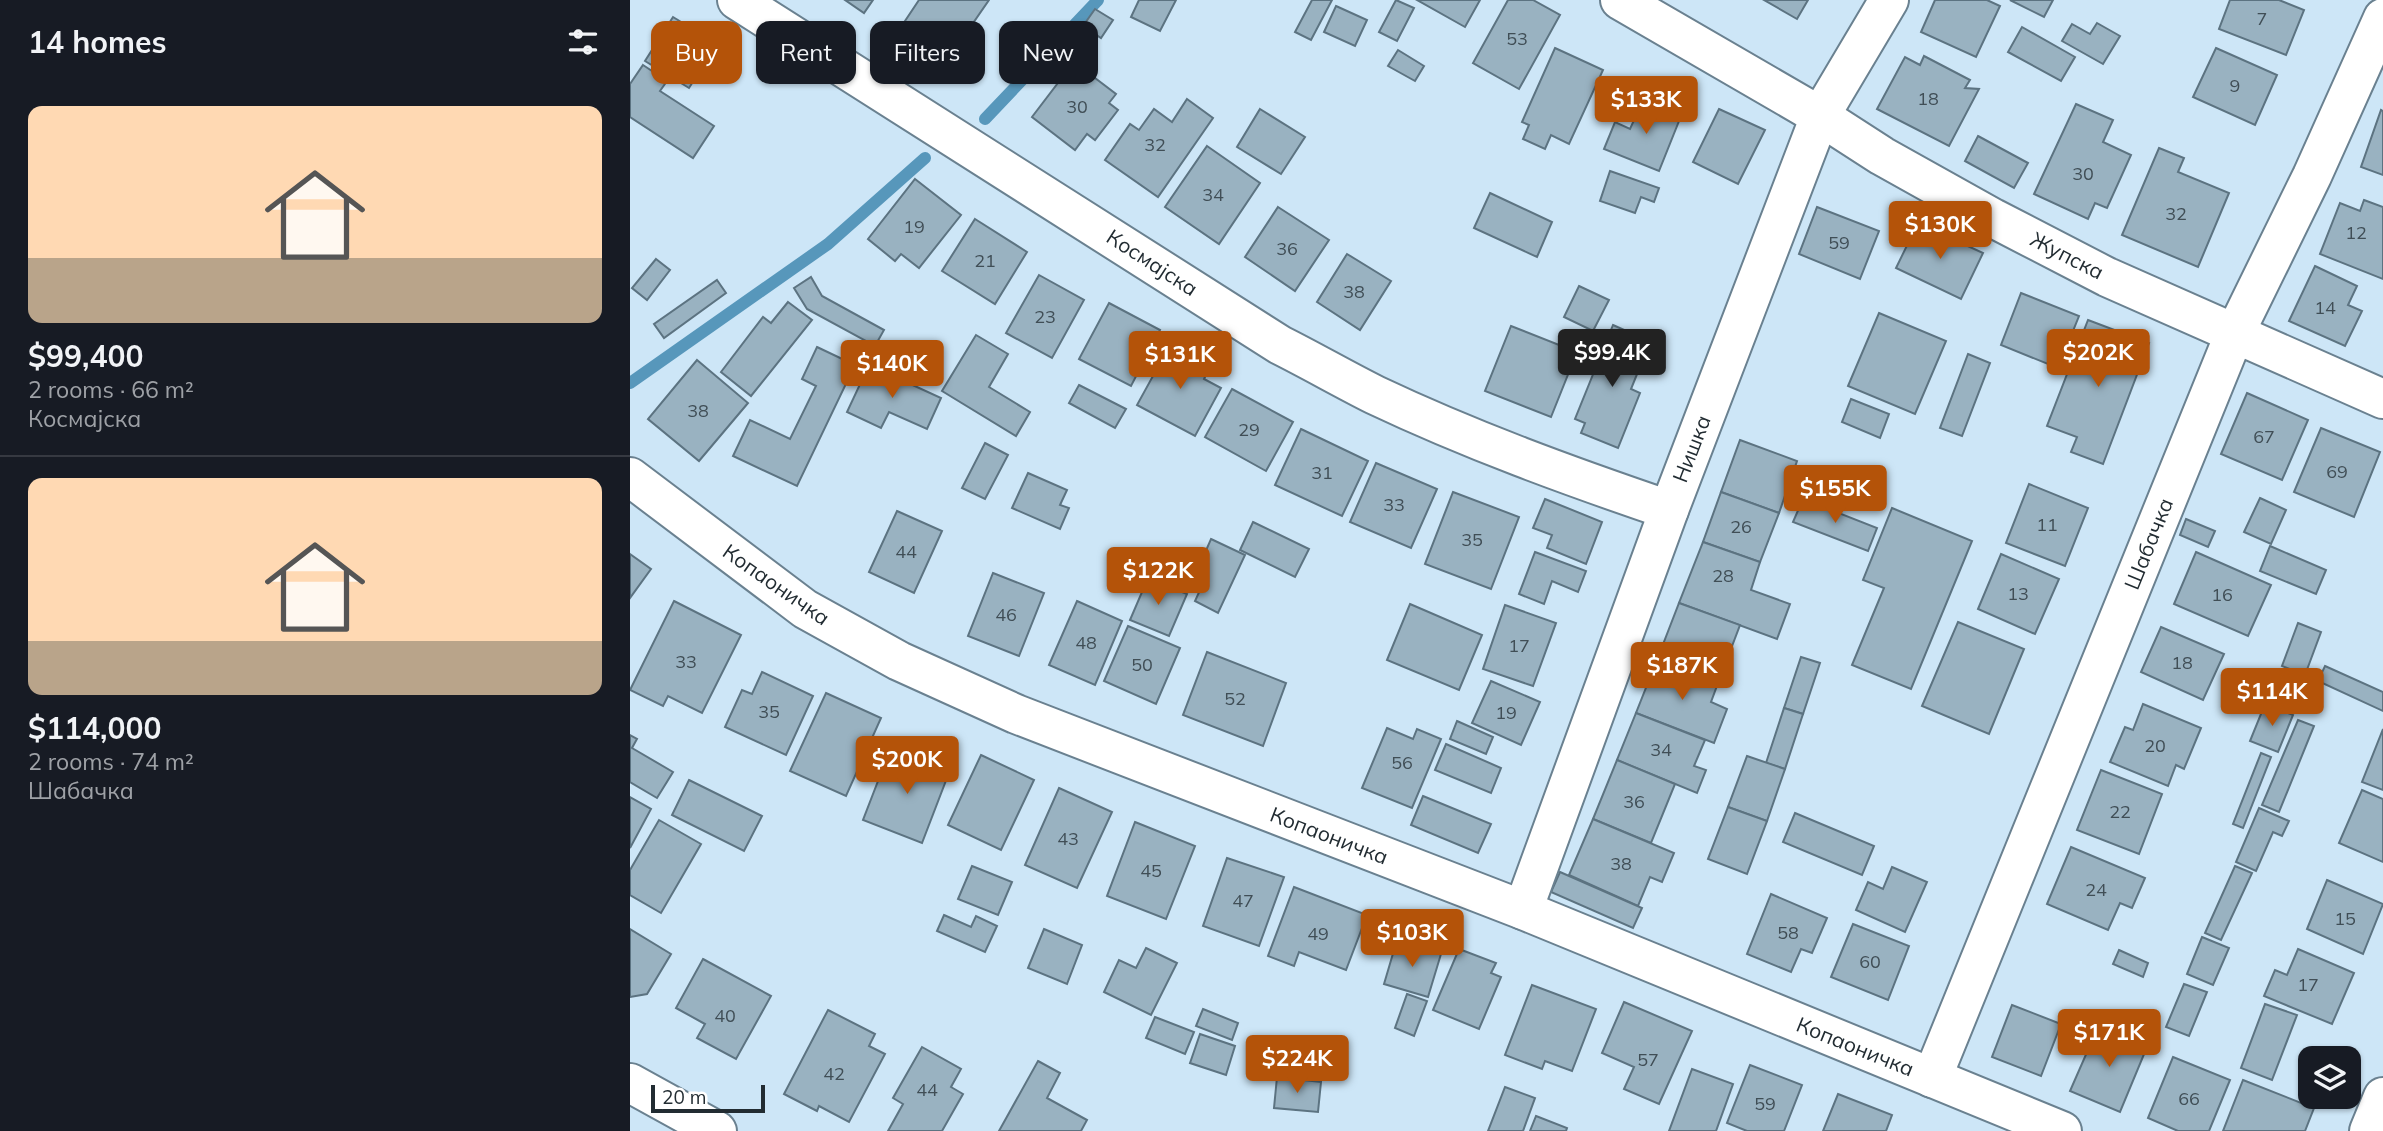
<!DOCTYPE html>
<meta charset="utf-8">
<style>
body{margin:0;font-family:Mulish,sans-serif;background:#242831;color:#f1f3f6;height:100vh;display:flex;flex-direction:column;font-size:26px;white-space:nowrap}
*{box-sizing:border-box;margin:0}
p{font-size:23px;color:#9ea1a6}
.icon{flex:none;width:38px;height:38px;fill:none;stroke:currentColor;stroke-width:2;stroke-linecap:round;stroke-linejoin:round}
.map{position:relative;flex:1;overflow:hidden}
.side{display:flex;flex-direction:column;background:#171b24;width:630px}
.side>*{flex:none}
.guide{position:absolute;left:21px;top:21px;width:665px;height:63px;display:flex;gap:14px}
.tools{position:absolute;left:1668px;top:1046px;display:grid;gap:14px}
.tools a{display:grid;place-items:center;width:63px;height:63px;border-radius:14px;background:#171b24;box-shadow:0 2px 5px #0004;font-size:35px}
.scale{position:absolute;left:21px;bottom:18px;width:114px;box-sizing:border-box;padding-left:7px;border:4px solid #222c32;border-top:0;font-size:19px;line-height:24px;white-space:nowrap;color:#222c32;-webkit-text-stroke:5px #fff;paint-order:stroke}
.price{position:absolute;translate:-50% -60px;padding:0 16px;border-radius:7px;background:#b45309;color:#fff;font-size:23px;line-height:46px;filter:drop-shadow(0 2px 4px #0008)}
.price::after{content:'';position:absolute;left:50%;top:42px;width:21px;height:16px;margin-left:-10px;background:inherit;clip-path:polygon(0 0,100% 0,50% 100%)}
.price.current{background:#222;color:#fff}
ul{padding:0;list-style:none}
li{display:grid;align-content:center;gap:14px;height:371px;padding:0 28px}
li+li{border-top:2px solid #363941}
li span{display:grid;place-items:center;height:217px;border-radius:14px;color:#555}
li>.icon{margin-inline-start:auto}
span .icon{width:126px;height:126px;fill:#fffc;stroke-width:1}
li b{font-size:30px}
h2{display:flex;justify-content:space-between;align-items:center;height:84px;padding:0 28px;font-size:30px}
.tag{padding:0 24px;border-radius:14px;background:#171b24;box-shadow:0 2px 5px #0004;font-size:24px;line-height:63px}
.tag.current{background:#b45309;color:#fff}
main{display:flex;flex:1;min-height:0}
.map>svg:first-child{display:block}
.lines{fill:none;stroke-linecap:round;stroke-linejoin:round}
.stream{stroke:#5797bb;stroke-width:12}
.building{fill:#99b2c1;stroke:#5c7381;stroke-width:2}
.minor-casing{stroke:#6a8190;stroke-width:42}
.minor{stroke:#fff;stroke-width:38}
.labels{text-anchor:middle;stroke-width:5;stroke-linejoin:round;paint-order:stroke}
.number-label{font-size:18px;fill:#404e56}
.street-label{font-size:21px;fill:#222c32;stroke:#fff}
</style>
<main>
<section class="side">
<h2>14 homes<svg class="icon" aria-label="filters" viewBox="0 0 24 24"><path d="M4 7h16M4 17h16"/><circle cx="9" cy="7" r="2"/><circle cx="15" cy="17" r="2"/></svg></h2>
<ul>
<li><span style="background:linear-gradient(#ffd9b3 70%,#b9a48a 0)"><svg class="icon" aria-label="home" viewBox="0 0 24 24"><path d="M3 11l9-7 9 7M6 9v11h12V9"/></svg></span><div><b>$99,400</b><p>2 rooms · 66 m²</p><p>Космајска</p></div></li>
<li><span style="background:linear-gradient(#ffd9b3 75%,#b9a48a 0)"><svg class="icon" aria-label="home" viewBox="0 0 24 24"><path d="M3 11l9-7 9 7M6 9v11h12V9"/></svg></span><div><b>$114,000</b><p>2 rooms · 74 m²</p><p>Шабачка</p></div></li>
</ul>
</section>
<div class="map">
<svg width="1753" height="1131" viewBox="0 0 1753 1131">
<rect width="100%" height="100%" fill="#cde6f7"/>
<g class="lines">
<!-- stream -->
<g class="stream">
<polyline points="355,119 468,0"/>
<polyline points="0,383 198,244 295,158"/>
</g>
</g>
<!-- building -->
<g class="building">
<polygon points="215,0 243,0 234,13"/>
<polygon points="289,0 359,0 312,68 265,36"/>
<polygon points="509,0 546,0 530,31 501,17"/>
<polygon points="682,0 702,0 681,40 665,32"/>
<polygon points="766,0 784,8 767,41 749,32"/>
<polygon points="787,0 850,0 835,27"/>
<polygon points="878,0 903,0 930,15 889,89 843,63"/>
<polygon points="1134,0 1178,0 1167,19"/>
<polygon points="1305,0 1357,0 1370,6 1346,57 1291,32"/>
<polygon points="1380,0 1423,0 1414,17"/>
<polygon points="1600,0 1649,0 1674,10 1656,55 1589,29"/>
<polygon points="706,6 737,20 725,46 694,32"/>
<polygon points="465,9 483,20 471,38 453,26"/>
<polygon points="43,17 87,44 59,88 15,61"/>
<polygon points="1467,23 1490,36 1473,64 1432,41 1442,24 1460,34"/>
<polygon points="1392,27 1445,57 1431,81 1378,52"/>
<polygon points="449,31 461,40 449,56 438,47"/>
<polygon points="925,48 973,70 939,144 921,135 915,149 893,139 899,125 892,122"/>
<polygon points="1586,48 1647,75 1625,125 1563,97"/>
<polygon points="768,50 794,66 785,81 758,66"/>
<polygon points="1294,56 1340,80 1335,88 1349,89 1319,146 1247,109 1275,57 1290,65"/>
<polygon points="444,62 486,94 479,103 488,110 465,140 457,134 445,150 402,117"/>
<polygon points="13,65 37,81 30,91 84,126 63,158 0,117 0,84"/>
<polygon points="557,99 583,118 528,197 475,160 500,124 509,130 524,109 542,122"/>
<polygon points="1026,99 1053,111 1029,171 974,149 985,122 1000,129 1005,118 1016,123"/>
<polygon points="1446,104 1483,120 1473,142 1501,155 1477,208 1465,203 1458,219 1404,194"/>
<polygon points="630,109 675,137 651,174 607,147"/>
<polygon points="1089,109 1135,130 1108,184 1063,162"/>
<polygon points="1751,110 1753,111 1753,175 1731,167"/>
<polygon points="1348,136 1398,163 1384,188 1335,161"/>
<polygon points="577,146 630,183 589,244 535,207"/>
<polygon points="1529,148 1554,158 1548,172 1599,193 1568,267 1492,235"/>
<polygon points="980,171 1029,188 1024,202 1011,197 1005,213 970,201"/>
<polygon points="285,179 331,215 289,268 271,254 265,261 238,239"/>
<polygon points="860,193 922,222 907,257 844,228"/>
<polygon points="1734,200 1753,207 1753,279 1690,254 1710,203 1730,211"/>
<polygon points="648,207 699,240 665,291 615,257"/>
<polygon points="1187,207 1249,231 1230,279 1169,254"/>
<polygon points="345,219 397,252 365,304 312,271"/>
<polygon points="1288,223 1353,253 1331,299 1266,268"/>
<polygon points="717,254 761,281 730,330 687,302"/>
<polygon points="26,259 40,270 17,300 2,288"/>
<polygon points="1685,266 1727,286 1718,305 1732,311 1715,346 1659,321"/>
<polygon points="409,275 454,300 422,358 376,333"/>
<polygon points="181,277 192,296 254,330 245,346 177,309 164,288"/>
<polygon points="87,280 96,293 34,338 24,324"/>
<polygon points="949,286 979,300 963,331 934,317"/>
<polygon points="1391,293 1449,316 1428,368 1371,345"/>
<polygon points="158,302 182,320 121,396 91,372 133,317 141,323"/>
<polygon points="479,303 530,330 501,386 449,359"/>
<polygon points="1249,313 1316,341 1285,414 1218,386"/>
<polygon points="1458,320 1519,343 1473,464 1441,452 1447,437 1417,426"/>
<polygon points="983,325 1001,333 998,340 1018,347 1001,389 1010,393 988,448 951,433 955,423 945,419"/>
<polygon points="881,326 947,352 921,417 855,391"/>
<polygon points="346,335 378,354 359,387 400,412 386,436 312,391"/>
<polygon points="540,345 580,366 574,379 591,388 565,436 507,405"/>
<polygon points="187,347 225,365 167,486 103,456 120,420 160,439 186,386 172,379"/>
<polygon points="1338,354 1360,363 1332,436 1310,428"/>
<polygon points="67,360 118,403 69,461 18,419"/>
<polygon points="239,365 311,398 297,429 259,412 251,428 217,412"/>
<polygon points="449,385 496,409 485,428 439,403"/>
<polygon points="602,389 663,422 636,471 575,437"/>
<polygon points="1617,393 1678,420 1652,480 1591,454"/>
<polygon points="1221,399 1259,414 1250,438 1212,422"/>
<polygon points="1691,428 1750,452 1724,517 1664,492"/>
<polygon points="671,429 738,461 712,516 645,485"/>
<polygon points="1110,440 1167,461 1149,513 1091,492"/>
<polygon points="355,443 378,455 355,499 332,488"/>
<polygon points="746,463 807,489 781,548 720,522"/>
<polygon points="398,473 437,490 430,505 439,508 430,529 382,508"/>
<polygon points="1399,484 1458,508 1435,566 1376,543"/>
<polygon points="823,492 889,517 861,589 795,564"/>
<polygon points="1091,492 1149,513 1130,562 1073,542"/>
<polygon points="1630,498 1656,510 1641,544 1614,532"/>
<polygon points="915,499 972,522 956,564 917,548 922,535 903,528"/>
<polygon points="1173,499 1247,528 1238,551 1163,522"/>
<polygon points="1262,508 1342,541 1281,689 1222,665 1254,588 1233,580"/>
<polygon points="267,511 312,531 284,593 239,572"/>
<polygon points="1556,519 1585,531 1578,547 1550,535"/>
<polygon points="623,522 679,549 665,577 610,550"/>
<polygon points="581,539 615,555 588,613 565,601 577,575 567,571"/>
<polygon points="1073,542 1130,562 1121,590 1160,604 1147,639 1049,603"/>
<polygon points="1640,546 1696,570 1686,594 1630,571"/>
<polygon points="905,552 956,571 948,592 922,581 914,604 889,594"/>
<polygon points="1566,552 1641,585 1618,636 1544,604"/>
<polygon points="0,554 21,569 0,598"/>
<polygon points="1371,554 1429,579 1405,634 1348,609"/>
<polygon points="363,573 414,593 389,656 338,636"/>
<polygon points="518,578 557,594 539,636 500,620"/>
<polygon points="44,601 111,635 72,713 38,696 33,706 0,690"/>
<polygon points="447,601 492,621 465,685 419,665"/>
<polygon points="1049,603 1110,625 1088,683 1027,660"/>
<polygon points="780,604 852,635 829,690 757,660"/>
<polygon points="875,605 926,623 903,686 853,669"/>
<polygon points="1328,622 1394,649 1359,734 1292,706"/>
<polygon points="1668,623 1691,632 1675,675 1652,666"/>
<polygon points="498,626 550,648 526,704 474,681"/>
<polygon points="1531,627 1594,654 1573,700 1511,672"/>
<polygon points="577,652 656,683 633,746 553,715"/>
<polygon points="1171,657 1190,663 1173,714 1154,708"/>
<polygon points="1027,660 1088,683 1081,702 1097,709 1084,743 1006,713"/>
<polygon points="1695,666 1753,692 1753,711 1688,681"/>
<polygon points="132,672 183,696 156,755 95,727 112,690 122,694"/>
<polygon points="861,681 910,702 891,745 842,723"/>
<polygon points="196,693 251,718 216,796 160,771"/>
<polygon points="1513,704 1571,728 1554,769 1546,765 1538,786 1480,762 1495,727 1503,730"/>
<polygon points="1635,704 1663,715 1648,752 1620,741"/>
<polygon points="1154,708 1173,714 1155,769 1136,763"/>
<polygon points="1006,713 1075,740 1064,766 1076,770 1067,793 987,760"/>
<polygon points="1668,720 1684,726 1649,812 1632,805"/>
<polygon points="827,721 863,737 856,754 820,739"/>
<polygon points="757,728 783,739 787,729 811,739 782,808 732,788"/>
<polygon points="1753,729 1753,790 1732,782"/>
<polygon points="0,735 7,739 2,748 43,772 27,798 0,782"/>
<polygon points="816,744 871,768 861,793 805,770"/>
<polygon points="269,750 320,770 292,843 233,820 255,763 262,766"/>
<polygon points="1631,753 1641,757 1613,828 1603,824"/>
<polygon points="351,755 404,780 371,850 318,825"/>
<polygon points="1117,756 1155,769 1137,821 1098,807"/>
<polygon points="987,760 1045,784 1021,843 963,819"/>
<polygon points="1471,770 1532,794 1509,854 1447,830"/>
<polygon points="59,780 132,816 114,851 42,815"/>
<polygon points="429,788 482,812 447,888 395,865"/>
<polygon points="1732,790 1753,799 1753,862 1709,843"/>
<polygon points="793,796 861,824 848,853 781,825"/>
<polygon points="0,797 21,809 0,848"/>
<polygon points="1098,807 1137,821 1117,874 1078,859"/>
<polygon points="1629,808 1659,821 1652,836 1643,832 1626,871 1606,862"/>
<polygon points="1165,813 1244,846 1232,875 1153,842"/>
<polygon points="963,819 1044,853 1032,882 1020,877 1008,906 939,875"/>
<polygon points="29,820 71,844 31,913 0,895 0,870"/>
<polygon points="505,822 565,846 536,919 477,896"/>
<polygon points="1441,847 1515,878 1502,908 1490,903 1478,930 1417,904"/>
<polygon points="597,858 654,877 629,946 573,926"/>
<polygon points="342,866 382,882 368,915 328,899"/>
<polygon points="1605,866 1622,873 1591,940 1575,933"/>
<polygon points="1262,867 1297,882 1275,932 1226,910 1238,882 1253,889"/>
<polygon points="930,872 1012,908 1003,928 921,892"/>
<polygon points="1697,880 1753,904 1733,954 1677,929"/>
<polygon points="664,887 737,915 716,970 669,952 664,966 638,956"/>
<polygon points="1141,894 1197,918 1182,953 1171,949 1161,972 1117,954"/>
<polygon points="314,915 341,927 346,916 367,926 355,952 307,931"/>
<polygon points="1223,924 1279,946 1258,1000 1201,977"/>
<polygon points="0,929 41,954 17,994 0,997"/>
<polygon points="414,929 452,945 437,984 398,968"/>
<polygon points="1572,937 1599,948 1583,985 1557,974"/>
<polygon points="767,940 811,954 798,997 754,984"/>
<polygon points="516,948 547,963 521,1015 474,992 489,960 506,968"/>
<polygon points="829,949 866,963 861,973 871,977 849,1029 803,1010"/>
<polygon points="1668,949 1724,973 1702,1024 1634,996 1645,970 1657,975"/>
<polygon points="1489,950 1518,963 1513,977 1483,964"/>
<polygon points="73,959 141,996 106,1059 67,1038 75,1024 46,1008"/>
<polygon points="1554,984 1577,992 1559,1036 1536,1027"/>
<polygon points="902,985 966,1009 942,1071 915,1061 912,1069 875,1055"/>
<polygon points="777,994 797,1001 784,1036 765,1028"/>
<polygon points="994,1002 1062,1031 1029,1104 994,1089 1004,1067 972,1053"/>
<polygon points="1635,1004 1667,1015 1642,1080 1611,1068"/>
<polygon points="1382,1005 1431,1024 1411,1076 1362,1057"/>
<polygon points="573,1009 608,1023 602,1040 566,1026"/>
<polygon points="198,1010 245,1034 239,1046 255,1054 219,1122 189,1106 187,1111 154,1094"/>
<polygon points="525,1017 564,1032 555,1054 516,1038"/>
<polygon points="1468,1027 1517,1047 1490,1112 1440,1091"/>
<polygon points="570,1034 605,1046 596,1075 560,1063"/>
<polygon points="292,1047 331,1069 321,1087 333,1094 312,1131 258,1131 273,1104 263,1098"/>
<polygon points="1543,1057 1600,1080 1579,1131 1548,1131 1518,1118"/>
<polygon points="408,1061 430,1073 417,1098 457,1120 451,1131 369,1131"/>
<polygon points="1120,1065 1172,1085 1154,1131 1117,1131 1097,1123"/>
<polygon points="1062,1069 1103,1084 1086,1131 1039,1131"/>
<polygon points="647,1077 691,1082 688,1112 644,1108"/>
<polygon points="1613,1080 1684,1108 1675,1131 1593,1131"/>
<polygon points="875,1087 905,1098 893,1131 858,1131"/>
<polygon points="1208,1094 1262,1115 1256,1131 1193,1131"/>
<polygon points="906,1116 937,1128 936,1131 900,1131"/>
</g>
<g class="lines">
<!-- minor casing -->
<g class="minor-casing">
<g id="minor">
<path d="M107 0 650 345C682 361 713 379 745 395 840 440 939 476 1039 510"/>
<polyline points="990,0 1190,116 1252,156 1363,218 1477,277 1753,399"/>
<polyline points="0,477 175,609 269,661 386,714 893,910 1432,1131"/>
<polyline points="893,910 1039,510 1190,116 1259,0"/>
<polyline points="1302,1078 1604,335 1682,176 1753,18"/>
<polyline points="0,1083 87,1131"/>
<polyline points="1739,1131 1753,1097"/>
</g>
</g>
<!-- minor -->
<use href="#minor" class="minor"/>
</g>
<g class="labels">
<!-- number labels -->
<g class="number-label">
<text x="1632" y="25">7</text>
<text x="887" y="45">53</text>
<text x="1605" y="92">9</text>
<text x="1298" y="105">18</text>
<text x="447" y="113">30</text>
<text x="525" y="151">32</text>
<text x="1453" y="180">30</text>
<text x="583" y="201">34</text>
<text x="1546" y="220">32</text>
<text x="284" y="233">19</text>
<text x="1726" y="239">12</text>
<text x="1209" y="249">59</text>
<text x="657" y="255">36</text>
<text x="355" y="267">21</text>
<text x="724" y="298">38</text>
<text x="1695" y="314">14</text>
<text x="415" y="323">23</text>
<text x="68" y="417">38</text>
<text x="619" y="436">29</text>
<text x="1634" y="443">67</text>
<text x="1707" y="478">69</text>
<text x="692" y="479">31</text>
<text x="764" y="511">33</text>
<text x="1417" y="531">11</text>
<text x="1111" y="533">26</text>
<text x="842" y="546">35</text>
<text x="276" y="558">44</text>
<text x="1093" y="582">28</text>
<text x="1388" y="600">13</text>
<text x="1592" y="601">16</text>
<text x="376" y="621">46</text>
<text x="456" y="649">48</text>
<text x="889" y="652">17</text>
<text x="56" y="668">33</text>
<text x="1552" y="669">18</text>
<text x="512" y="671">50</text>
<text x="605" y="705">52</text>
<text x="139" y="718">35</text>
<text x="876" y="719">19</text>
<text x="1525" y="752">20</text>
<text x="1031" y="756">34</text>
<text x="772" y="769">56</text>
<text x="1004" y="808">36</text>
<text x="1490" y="818">22</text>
<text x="438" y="845">43</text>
<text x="991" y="870">38</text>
<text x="521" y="877">45</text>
<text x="1466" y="896">24</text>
<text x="613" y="907">47</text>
<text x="1715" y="925">15</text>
<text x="1158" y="939">58</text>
<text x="688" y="940">49</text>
<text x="1240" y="968">60</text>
<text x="1678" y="991">17</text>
<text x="95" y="1022">40</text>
<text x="1018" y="1066">57</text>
<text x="204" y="1080">42</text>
<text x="297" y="1096">44</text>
<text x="1559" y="1105">66</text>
<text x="1135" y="1110">59</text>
</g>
<!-- street labels -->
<g class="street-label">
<text transform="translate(1437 256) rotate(27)" y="7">Жупска</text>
<text transform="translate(522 263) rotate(33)" y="7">Космајска</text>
<text transform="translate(1062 449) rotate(-69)" y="7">Нишка</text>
<text transform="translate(1519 544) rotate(-68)" y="7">Шабачка</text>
<text transform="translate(146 585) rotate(35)" y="7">Копаоничка</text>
<text transform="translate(699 836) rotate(21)" y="7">Копаоничка</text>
<text transform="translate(1225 1047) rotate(22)" y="7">Копаоничка</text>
</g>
</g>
</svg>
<div class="tools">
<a><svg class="icon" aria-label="layers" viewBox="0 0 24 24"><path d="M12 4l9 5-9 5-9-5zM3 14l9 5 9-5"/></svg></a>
</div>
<div class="scale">20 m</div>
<b class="price" style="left:1016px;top:136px">$133K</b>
<b class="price" style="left:1310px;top:261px">$130K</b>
<b class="price current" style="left:982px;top:389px">$99.4K</b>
<b class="price" style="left:1468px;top:389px">$202K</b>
<b class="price" style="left:550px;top:391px">$131K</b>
<b class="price" style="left:262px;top:400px">$140K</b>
<b class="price" style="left:1205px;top:525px">$155K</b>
<b class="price" style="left:528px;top:607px">$122K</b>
<b class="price" style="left:1052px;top:702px">$187K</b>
<b class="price" style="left:1642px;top:728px">$114K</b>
<b class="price" style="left:277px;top:796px">$200K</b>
<b class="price" style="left:782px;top:969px">$103K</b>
<b class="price" style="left:1479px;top:1069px">$171K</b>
<b class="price" style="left:667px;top:1095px">$224K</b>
<div class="guide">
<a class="tag current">Buy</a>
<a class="tag">Rent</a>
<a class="tag">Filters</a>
<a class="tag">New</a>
</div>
</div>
</main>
